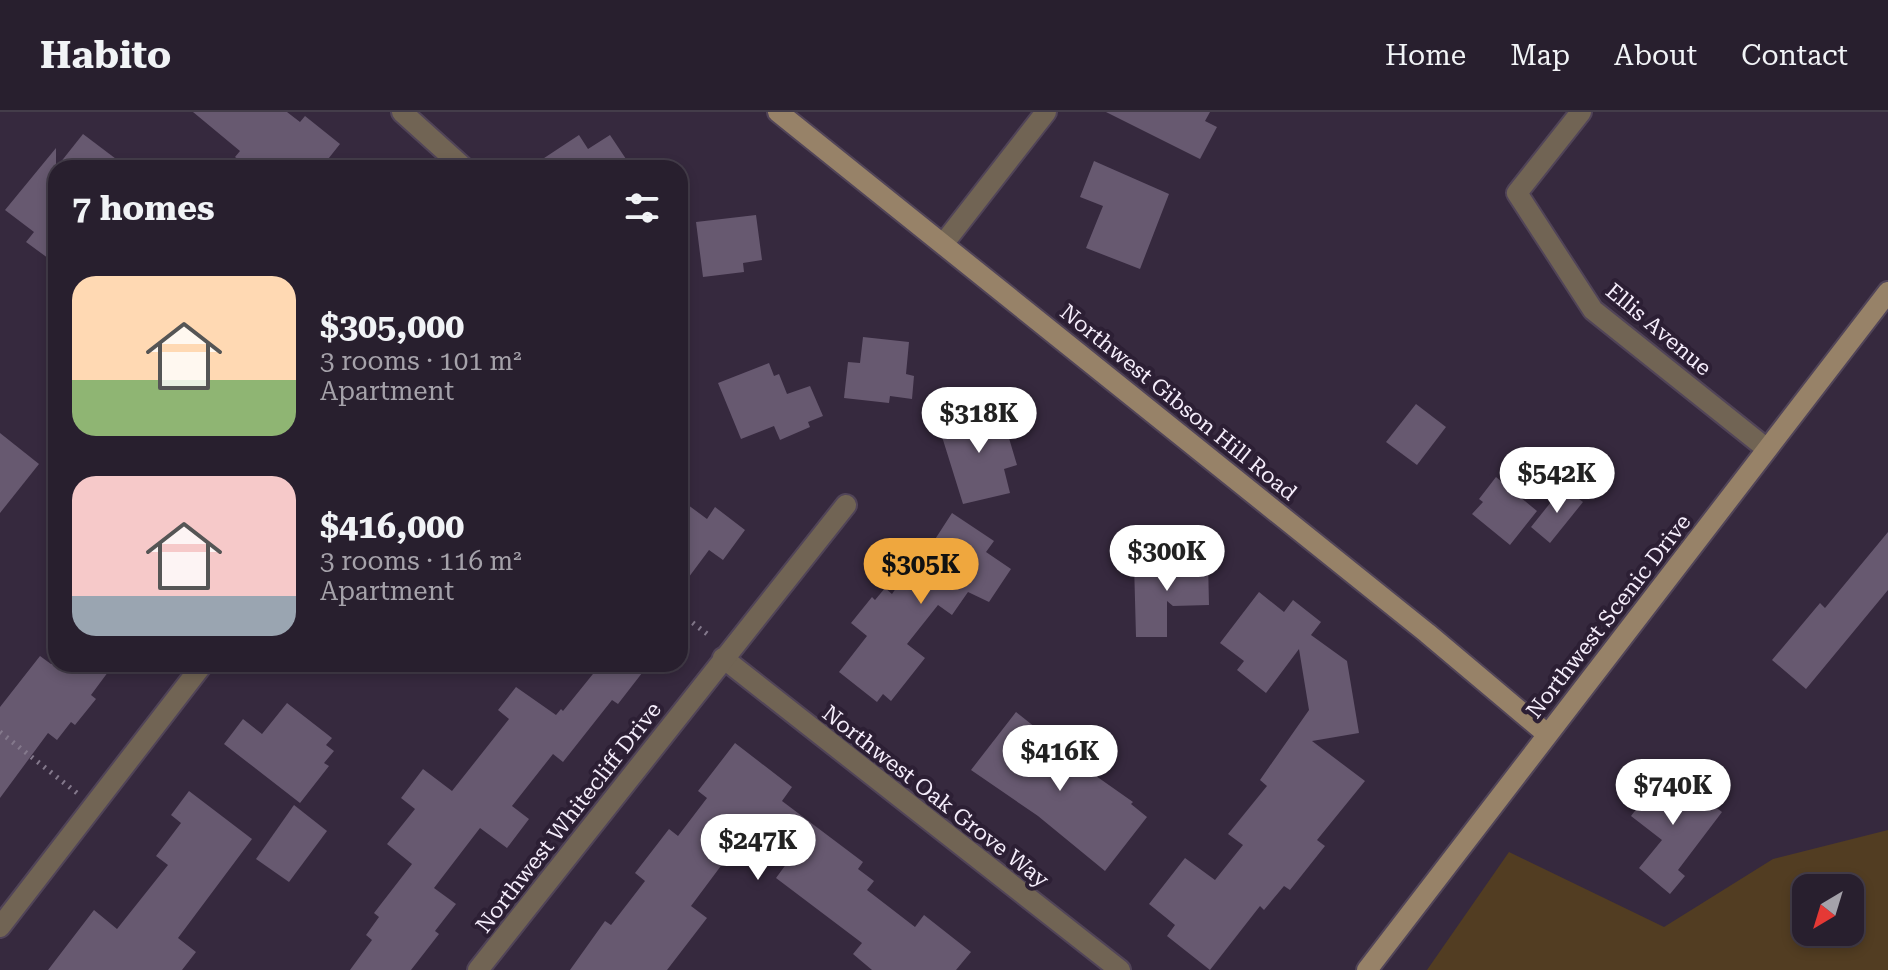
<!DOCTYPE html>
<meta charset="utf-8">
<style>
body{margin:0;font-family:"Roboto Serif",serif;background:#302736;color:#f1f3f6;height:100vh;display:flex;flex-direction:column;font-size:30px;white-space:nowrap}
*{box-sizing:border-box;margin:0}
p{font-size:26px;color:#a5a2aa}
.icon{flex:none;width:44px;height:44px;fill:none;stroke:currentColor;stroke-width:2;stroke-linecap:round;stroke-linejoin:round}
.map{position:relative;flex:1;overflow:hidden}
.drawer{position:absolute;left:48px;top:48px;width:640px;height:512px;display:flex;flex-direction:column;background:#281f2e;border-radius:24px;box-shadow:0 4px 12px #0003,0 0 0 2px #443d4a}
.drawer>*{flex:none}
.needle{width:52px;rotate:218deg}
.controls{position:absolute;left:1792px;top:762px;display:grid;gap:16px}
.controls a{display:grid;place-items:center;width:72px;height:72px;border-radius:16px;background:#281f2e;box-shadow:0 4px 12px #0003,0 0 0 2px #443d4a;font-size:40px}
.price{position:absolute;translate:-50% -68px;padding:0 18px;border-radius:28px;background:#fff;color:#222;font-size:26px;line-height:52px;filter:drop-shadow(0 2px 4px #0008)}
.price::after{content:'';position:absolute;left:50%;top:48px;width:24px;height:18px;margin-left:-12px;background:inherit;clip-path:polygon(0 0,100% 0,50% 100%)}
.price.active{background:#efa73e;color:#111}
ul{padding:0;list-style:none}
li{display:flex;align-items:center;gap:24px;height:200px;padding:0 24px}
li span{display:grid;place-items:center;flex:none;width:224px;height:160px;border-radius:24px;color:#555}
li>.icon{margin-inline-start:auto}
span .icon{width:96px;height:96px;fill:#fffc;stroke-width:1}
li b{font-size:34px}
h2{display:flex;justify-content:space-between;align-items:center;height:96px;padding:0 24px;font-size:34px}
header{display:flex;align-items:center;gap:48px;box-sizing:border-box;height:112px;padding:0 40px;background:#281f2e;border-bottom:2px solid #443d4a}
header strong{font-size:38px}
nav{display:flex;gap:44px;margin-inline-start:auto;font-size:28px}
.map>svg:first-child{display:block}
.green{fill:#523d22;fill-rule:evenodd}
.building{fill:#675970}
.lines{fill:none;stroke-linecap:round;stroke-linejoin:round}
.street-casing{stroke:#514458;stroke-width:24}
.secondary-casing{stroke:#514458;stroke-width:24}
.path{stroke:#84798c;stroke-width:5;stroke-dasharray:2 6;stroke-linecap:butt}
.street{stroke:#716454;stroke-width:20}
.secondary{stroke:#978268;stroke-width:20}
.labels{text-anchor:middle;stroke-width:8;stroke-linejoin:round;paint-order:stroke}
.street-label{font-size:22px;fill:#f5edfb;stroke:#2c1f34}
</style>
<header>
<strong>Habito</strong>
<nav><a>Home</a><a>Map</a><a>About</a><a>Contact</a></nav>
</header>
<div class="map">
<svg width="1888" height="858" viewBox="0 0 1888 858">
<rect width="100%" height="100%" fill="#36293e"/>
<!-- green -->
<path class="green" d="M1888 718V858H1427L1509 740 1664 815 1773 747ZM1806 776H1850V820H1806Z"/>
<!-- building -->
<g class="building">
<polygon points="193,0 287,0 300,10 305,4 340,32 321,56 249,56 235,45 240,39"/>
<polygon points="1106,0 1210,0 1205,9 1217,15 1200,47"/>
<polygon points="83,22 128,56 56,56"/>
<polygon points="579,23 588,37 610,23 632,56 529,56"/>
<polygon points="56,36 56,152 26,130 34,120 5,98"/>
<polygon points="1094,49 1169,82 1140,157 1086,136 1103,94 1080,85"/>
<polygon points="756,103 762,148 743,151 744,160 703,165 696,110"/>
<polygon points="863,225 909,230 906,262 914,264 912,287 890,284 889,291 844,286 848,250 860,251"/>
<polygon points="769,251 774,264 779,262 787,282 810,274 823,304 808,310 810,315 780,328 774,314 741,327 718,271"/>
<polygon points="1416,292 1446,315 1417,353 1386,330"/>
<polygon points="1000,296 1017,353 1004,357 1010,381 963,392 939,315"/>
<polygon points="0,321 39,352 0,401"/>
<polygon points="1496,365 1537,399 1510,433 1472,402 1483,390 1479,387"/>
<polygon points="1563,375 1583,390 1550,431 1531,415"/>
<polygon points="680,387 707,407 715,395 745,418 723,448 709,438 680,477"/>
<polygon points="952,401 994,429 986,440 1011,457 989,490 968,480 952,503 938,493 907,532 925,546 891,589 883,582 877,590 839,560 867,524 851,511 872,485 875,488 885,476 892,482 928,429 932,432"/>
<polygon points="1888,420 1888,478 1806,577 1772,548 1820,491 1825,496"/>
<polygon points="1208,450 1209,493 1173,494 1167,489 1167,525 1136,525 1134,451"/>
<polygon points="1259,480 1284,500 1293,488 1321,510 1311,523 1347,549 1359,621 1312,629 1365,669 1317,728 1325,734 1290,778 1284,774 1264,798 1260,794 1210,858 1167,824 1175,813 1149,792 1185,746 1215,768 1243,733 1228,722 1267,674 1260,668 1309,598 1299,537 1266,581 1237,558 1244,549 1220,531"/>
<polygon points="40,544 51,552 114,552 91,583 96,587 75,613 71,610 57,628 48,621 0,686 0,595"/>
<polygon points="601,552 649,552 618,592 612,588 563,650 553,642 512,694 529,707 507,736 480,716 434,776 456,792 435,819 439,822 411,858 350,858 372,828 366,823 379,805 374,801 412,752 387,732 415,697 401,686 423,657 452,679 509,607 498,598 516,575 556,603 561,597 563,599"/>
<polygon points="287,591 332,626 326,633 334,639 324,651 329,654 300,691 224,632 243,607 262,622"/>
<polygon points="1016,600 1045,623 1036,636 1071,663 1079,652 1133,690 1131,692 1147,705 1105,759 1038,704 971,658"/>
<polygon points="735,631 792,675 782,689 863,750 858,757 874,769 867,778 915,815 924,803 971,840 956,858 872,858 853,842 862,831 776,766 787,751 747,719 691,794 707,806 667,858 570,858 605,809 611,813 645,769 635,761 669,717 678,724 707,686 698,679"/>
<polygon points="1666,658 1722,700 1678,758 1685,764 1670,782 1639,756 1662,728 1631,704"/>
<polygon points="189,679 252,727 178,826 196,840 182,858 48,858 94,798 117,817 168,753 156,744 181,711 171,703"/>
<polygon points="294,693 327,719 289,770 256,747"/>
</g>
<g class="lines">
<!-- street casing -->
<g class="street-casing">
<g id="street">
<polyline points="402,0 464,56"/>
<polyline points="1581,0 1517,81 1593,198 1767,337"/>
<polyline points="944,131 1046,0"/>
<polyline points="723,546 1120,858"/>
<polyline points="0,815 203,552"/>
<polyline points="478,858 846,393"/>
</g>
</g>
<!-- secondary casing -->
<g class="secondary-casing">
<g id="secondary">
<polyline points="778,0 1427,521 1547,622"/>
<polyline points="1367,858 1888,180"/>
</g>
</g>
<!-- path -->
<g class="path">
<polyline points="680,501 711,525"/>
<polyline points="0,620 77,681"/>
</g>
<!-- street -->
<use href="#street" class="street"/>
<!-- secondary -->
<use href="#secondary" class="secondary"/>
</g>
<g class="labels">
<!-- street labels -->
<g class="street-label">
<text transform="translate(1659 217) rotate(40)" y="8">Ellis Avenue</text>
<text transform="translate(1179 290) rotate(39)" y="8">Northwest Gibson Hill Road</text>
<text transform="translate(1608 504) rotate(-52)" y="8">Northwest Scenic Drive</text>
<text transform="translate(936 684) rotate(38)" y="8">Northwest Oak Grove Way</text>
<text transform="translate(568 705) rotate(-52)" y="8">Northwest Whitecliff Drive</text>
</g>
</g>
</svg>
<div class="controls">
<a><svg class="needle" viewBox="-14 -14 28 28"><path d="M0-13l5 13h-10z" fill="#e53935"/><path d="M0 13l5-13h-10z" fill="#a5a2aa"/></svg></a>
</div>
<b class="price" style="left:979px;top:343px">$318K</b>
<b class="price" style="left:1557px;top:403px">$542K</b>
<b class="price" style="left:1167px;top:481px">$300K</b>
<b class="price active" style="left:921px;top:494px">$305K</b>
<b class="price" style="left:1060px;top:681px">$416K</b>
<b class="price" style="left:1673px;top:715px">$740K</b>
<b class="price" style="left:758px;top:770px">$247K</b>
<section class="drawer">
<h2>7 homes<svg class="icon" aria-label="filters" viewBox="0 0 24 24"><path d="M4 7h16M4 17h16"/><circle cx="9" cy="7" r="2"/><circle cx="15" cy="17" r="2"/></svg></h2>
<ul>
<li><span style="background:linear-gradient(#ffd9b3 65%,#8fb573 0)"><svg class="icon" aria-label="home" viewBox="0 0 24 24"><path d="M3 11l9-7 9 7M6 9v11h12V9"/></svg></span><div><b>$305,000</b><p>3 rooms · 101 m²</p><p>Apartment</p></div></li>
<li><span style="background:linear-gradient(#f6c9c9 75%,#9aa5b1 0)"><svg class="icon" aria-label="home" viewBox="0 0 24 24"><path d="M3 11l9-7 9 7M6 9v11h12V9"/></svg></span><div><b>$416,000</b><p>3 rooms · 116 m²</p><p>Apartment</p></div></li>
</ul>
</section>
</div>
